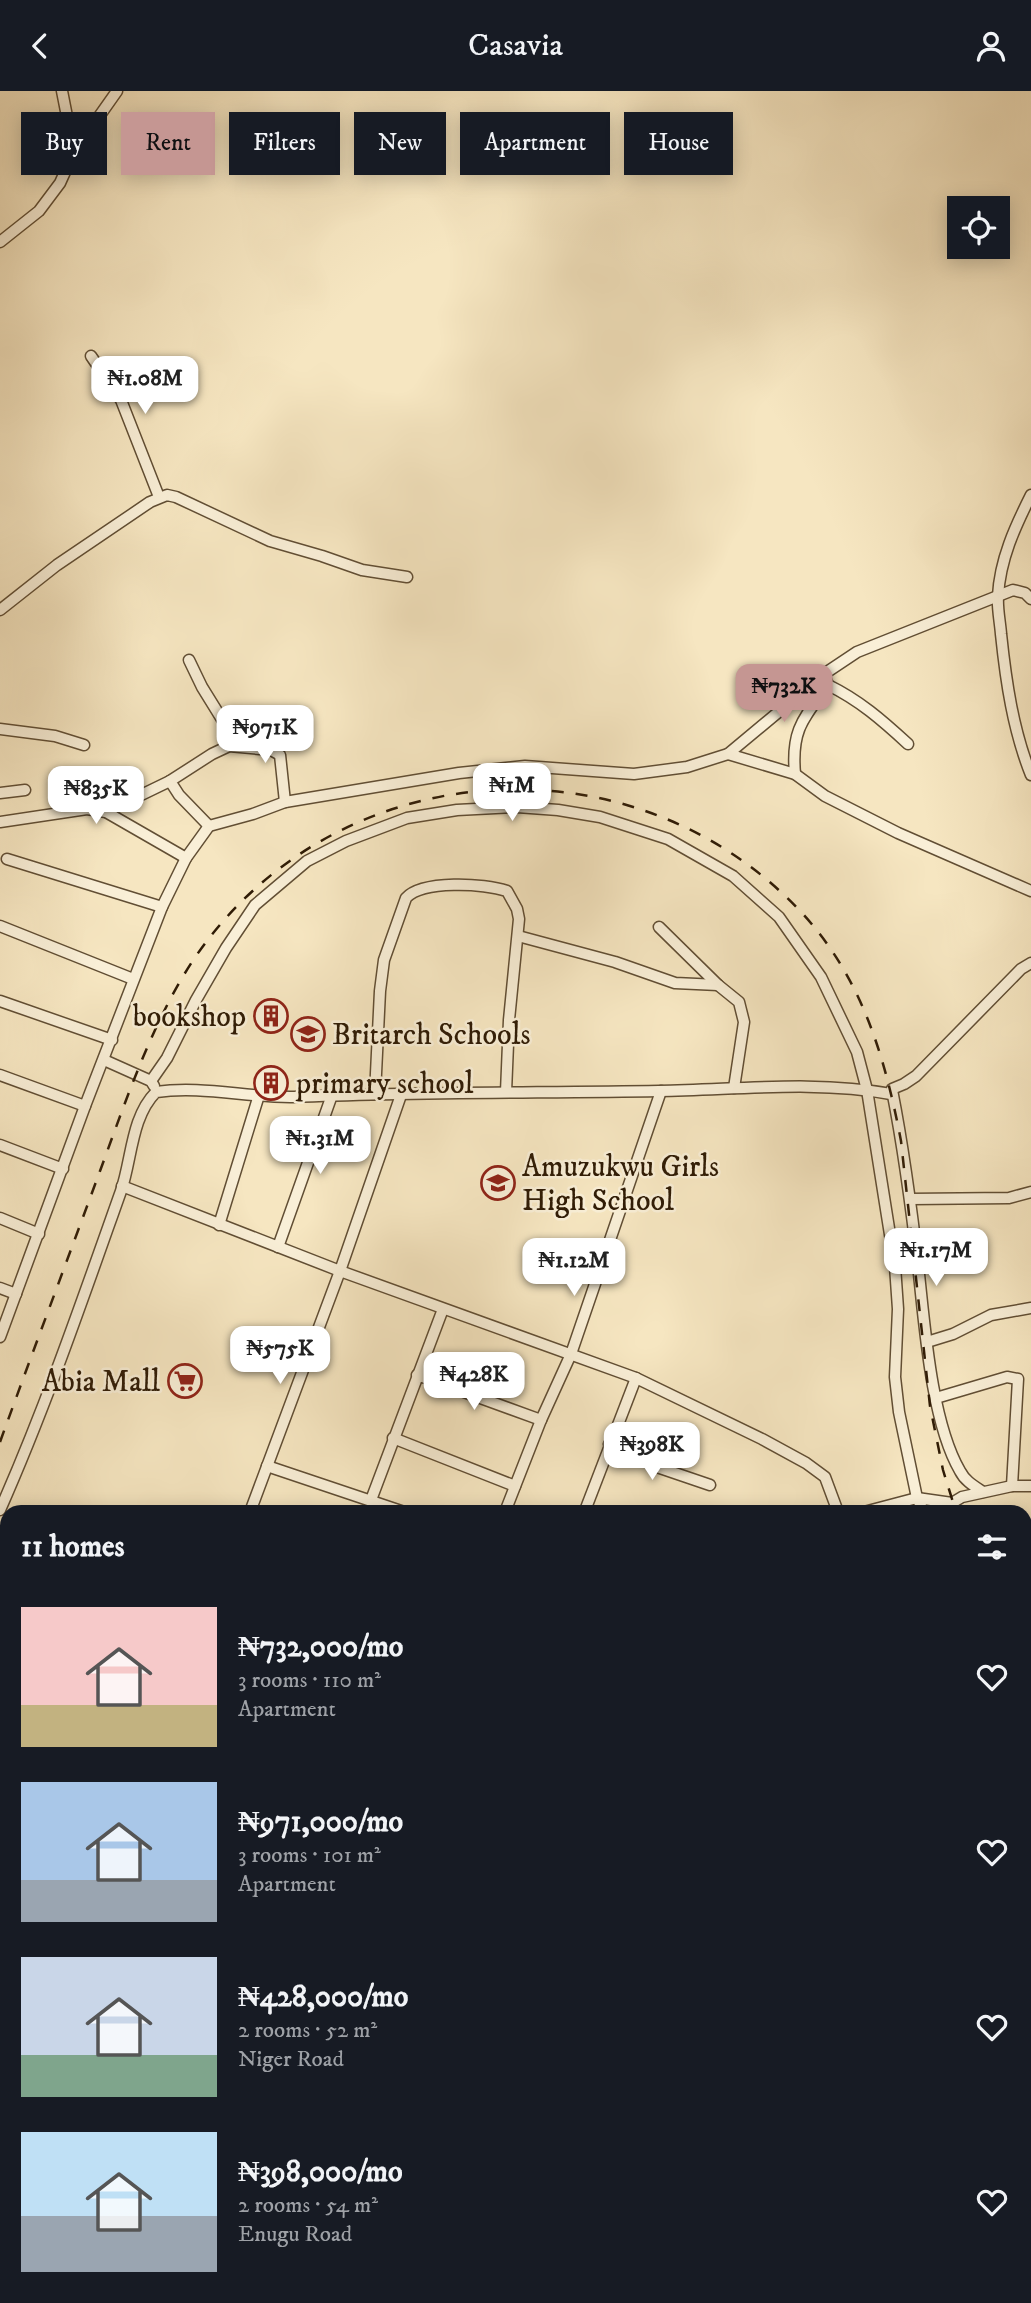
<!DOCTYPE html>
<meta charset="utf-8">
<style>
body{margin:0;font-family:"IM FELL DW Pica",serif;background:#242831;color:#f1f3f6;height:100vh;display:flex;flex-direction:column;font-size:26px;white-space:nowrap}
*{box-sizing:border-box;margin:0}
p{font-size:23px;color:#9ea1a6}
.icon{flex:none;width:38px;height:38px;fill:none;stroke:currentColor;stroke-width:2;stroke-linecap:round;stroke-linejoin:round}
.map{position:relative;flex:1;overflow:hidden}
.sheet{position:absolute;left:0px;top:1414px;width:1032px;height:798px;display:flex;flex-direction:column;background:#171b24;border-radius:21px 21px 0 0;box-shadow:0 4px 18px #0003}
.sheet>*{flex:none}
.guide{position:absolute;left:21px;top:21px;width:990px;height:63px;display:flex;gap:14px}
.fabs{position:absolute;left:947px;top:105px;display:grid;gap:14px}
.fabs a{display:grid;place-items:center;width:63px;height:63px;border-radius:0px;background:#171b24;box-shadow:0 4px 18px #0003;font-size:35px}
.price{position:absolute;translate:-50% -60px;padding:0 16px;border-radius:14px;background:#fff;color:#222;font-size:23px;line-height:46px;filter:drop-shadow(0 2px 4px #0008)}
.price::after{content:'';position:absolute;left:50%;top:42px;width:21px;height:16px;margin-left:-10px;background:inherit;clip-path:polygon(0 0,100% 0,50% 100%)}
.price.current{background:#c59692;color:#111}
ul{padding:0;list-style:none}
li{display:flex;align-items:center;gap:21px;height:175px;padding:0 21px}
li span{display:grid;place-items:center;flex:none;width:196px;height:140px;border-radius:0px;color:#555}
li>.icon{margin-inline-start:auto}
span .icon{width:84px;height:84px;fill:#fffc;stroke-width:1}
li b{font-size:30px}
h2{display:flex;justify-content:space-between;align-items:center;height:84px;padding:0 21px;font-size:30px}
.tag{padding:0 24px;border-radius:0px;background:#171b24;box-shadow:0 4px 18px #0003;font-size:24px;line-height:63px}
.tag.current{background:#c59692;color:#111}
header{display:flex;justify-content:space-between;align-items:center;height:91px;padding:0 21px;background:#171b24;font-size:32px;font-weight:600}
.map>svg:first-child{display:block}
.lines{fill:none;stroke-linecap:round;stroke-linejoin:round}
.minor-casing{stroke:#614e34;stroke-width:13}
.minor{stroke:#f9efd7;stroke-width:10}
.rail{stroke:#2f1b05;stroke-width:2.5;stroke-dasharray:12 12;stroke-linecap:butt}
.labels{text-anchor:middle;stroke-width:5;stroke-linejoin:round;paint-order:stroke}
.poi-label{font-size:30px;fill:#2f1b05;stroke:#f9efd7;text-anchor:start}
</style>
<header><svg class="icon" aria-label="back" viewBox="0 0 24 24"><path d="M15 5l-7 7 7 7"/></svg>Casavia<svg class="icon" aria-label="person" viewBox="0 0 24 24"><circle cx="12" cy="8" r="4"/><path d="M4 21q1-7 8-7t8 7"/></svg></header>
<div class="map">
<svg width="1031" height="2212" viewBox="0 0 1031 2212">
<rect width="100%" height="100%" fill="#f6e6c1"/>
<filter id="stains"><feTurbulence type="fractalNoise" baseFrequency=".00286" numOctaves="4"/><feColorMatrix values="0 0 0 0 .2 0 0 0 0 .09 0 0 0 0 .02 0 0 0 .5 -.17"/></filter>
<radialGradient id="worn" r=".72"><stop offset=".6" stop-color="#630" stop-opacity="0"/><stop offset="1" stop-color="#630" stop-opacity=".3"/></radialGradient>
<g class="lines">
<!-- minor casing -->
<g class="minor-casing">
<g id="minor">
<polyline points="62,0 74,61"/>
<polyline points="0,151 39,120 60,92 74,61 117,0"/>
<polyline points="91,265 121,309 159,406"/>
<path d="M1031 404C1015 436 1000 468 998 505 997 517 1000 530 1001 543 1006 591 1013 639 1031 684"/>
<polyline points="0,519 57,474 150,411 167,404 176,406 270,450 322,465 362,479 407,486"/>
<polyline points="189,569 202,596 228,638 229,655"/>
<path d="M828 594C859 609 882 629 908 653"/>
<polyline points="0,638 55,645 84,654"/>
<polyline points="728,663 795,683 825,705 898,742 1031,800"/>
<path d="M795 683C791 639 803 628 828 594L824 583"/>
<polyline points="0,702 25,699"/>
<polyline points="106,721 170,690"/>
<polyline points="0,731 87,718 106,721 186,767"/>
<polyline points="209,735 179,704 170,690 212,663 229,655 271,659 280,664 285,711"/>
<polyline points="7,768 162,816"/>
<polyline points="0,835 133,888"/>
<polyline points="659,836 718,894 739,911 744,931 734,997"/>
<polyline points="518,845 615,871 675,892 718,894"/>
<polyline points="0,910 112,949"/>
<polyline points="104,969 151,990 154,995"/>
<polyline points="0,984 85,1015"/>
<polyline points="151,990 167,967 196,909 226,857 255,814 307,770 346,750 407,727 457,719 517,716 558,719 600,726 668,748 733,785 779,826 821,886 857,961 867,999 895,1175 898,1218 895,1286 899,1321 917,1407 924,1421"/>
<path d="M892 999C904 1060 912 1121 919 1183 925 1239 932 1332 960 1380 965 1390 974 1395 983 1401"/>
<path d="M375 1003 380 900 384 869 406 807C422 789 484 792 507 800L517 818 519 828 509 929 506 1001"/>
<polyline points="0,1054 63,1078"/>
<polyline points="122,1095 340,1180 636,1287 762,1348 806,1372 825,1386 838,1421"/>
<polyline points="911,1108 1009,1107 1031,1101"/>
<polyline points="0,1127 39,1143"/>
<polyline points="219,1134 259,1004"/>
<polyline points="278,1156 332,1004"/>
<polyline points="0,1197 16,1203"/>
<polyline points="0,1246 85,1015 162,816 186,767 209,735 253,723 285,711 459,682 525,675 634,683 687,676 728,663 824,583 857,561 1013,499 1025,502 1031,508"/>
<polyline points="927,1251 953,1243 991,1224 1031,1217"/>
<polyline points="417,1284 541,1329"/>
<polyline points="936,1307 1007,1286 1018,1288 1012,1395"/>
<polyline points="393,1347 515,1395"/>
<polyline points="609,1353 660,1377 710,1394"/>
<polyline points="267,1375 404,1421"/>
<polyline points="371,1409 443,1218"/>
<polyline points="586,1417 636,1287"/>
<path d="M0 1419C46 1315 83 1207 121 1100 132 1068 131 1026 156 1001 202 994 248 1007 294 1006 415 1001 537 1002 659 1000 736 999 815 989 891 1003L892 998 904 993 916 985 1021 878 1031 872"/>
<polyline points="250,1421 340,1180 402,1001"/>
<polyline points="505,1421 541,1329 571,1263 661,1000"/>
<polyline points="864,1421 917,1407 952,1412 962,1406 1012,1395 1031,1395"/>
<polyline points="0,1475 7,1477"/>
<polyline points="0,1549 7,1551"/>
<polyline points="1026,1556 1031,1562"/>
<polyline points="0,1622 7,1624"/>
<polyline points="0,1693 7,1695"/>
<polyline points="1026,1754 1031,1757"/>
<polyline points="0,1777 7,1760"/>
<polyline points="1026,1796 1031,1799"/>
<polyline points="0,1830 7,1833"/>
<polyline points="1026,1868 1031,1870"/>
<polyline points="0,1902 7,1905"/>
<polyline points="1026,1933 1031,1936"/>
<polyline points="0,1969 7,1972"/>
<polyline points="1026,2018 1031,2023"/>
<polyline points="0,2037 7,2039"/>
<polyline points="0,2086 7,2066"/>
<polyline points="1026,2090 1031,2089"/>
<polyline points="242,2205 261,2212"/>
<polyline points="436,2205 455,2212"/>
<polyline points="627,2205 645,2212"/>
<polyline points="806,2205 825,2212"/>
<polyline points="206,2212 208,2205"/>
<polyline points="464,2212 467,2205"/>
<polyline points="720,2212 722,2205"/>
</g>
</g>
<!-- minor -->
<use href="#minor" class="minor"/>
<!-- rail -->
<g class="rail">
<path d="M0 1351C33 1260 67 1170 100 1080 128 1004 159 910 210 846 357 659 640 648 802 822 862 887 885 966 901 1050L930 1315 943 1379 956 1421"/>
<polyline points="1026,1526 1031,1531"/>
</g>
</g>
<!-- icons -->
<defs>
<g id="building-ring" transform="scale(1.75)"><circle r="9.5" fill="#f9efd7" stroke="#8f2418" stroke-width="1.5"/><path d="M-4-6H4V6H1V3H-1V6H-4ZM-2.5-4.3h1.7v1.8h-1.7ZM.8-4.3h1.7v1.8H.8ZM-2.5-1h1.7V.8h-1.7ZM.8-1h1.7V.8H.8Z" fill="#8f2418"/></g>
<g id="school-ring" transform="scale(1.75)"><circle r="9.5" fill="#f9efd7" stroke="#8f2418" stroke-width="1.5"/><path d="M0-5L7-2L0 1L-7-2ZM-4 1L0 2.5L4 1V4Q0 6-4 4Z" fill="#8f2418"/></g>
<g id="supermarket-ring" transform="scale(1.75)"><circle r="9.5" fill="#f9efd7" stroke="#8f2418" stroke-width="1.5"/><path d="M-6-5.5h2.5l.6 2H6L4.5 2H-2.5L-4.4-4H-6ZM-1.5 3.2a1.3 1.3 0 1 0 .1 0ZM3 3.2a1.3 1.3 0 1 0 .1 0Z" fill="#8f2418"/></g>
</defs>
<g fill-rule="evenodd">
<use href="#building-ring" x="271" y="925"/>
<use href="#school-ring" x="308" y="943"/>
<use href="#building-ring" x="271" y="992"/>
<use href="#school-ring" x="498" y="1092"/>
<use href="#supermarket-ring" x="185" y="1290"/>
</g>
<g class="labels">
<!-- poi labels -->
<g class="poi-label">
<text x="246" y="935" text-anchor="end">bookshop</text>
<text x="332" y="953">Britarch Schools</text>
<text x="296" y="1002">primary school</text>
<text x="522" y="1085">Amuzukwu Girls<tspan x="522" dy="34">High School</tspan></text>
<text x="160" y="1300" text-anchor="end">Abia Mall</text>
</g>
</g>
<rect width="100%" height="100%" filter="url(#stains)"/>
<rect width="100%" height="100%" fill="url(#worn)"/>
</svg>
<div class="fabs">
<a><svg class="icon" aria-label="locate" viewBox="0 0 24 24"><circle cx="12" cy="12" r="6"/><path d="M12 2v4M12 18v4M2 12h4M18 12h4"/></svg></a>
</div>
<b class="price" style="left:145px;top:325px">₦1.08M</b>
<b class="price current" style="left:784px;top:633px">₦732K</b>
<b class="price" style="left:265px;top:674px">₦971K</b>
<b class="price" style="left:512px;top:732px">₦1M</b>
<b class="price" style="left:96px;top:735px">₦835K</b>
<b class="price" style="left:320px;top:1085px">₦1.31M</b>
<b class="price" style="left:936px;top:1197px">₦1.17M</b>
<b class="price" style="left:574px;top:1207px">₦1.12M</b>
<b class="price" style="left:280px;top:1295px">₦575K</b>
<b class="price" style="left:474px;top:1321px">₦428K</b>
<b class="price" style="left:652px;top:1391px">₦398K</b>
<div class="guide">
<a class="tag">Buy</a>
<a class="tag current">Rent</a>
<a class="tag">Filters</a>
<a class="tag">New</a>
<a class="tag">Apartment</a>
<a class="tag">House</a>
</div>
<section class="sheet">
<h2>11 homes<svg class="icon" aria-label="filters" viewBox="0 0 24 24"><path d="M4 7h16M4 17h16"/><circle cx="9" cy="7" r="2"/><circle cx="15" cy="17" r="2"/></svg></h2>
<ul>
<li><span style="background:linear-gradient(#f6c9c9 70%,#c2b280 0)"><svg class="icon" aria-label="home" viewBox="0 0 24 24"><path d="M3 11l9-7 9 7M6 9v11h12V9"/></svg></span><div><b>₦732,000/mo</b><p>3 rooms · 110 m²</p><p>Apartment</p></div><svg class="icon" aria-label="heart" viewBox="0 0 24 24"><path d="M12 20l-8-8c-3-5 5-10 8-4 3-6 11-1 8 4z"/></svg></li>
<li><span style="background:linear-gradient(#a9c7e8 70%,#9aa5b1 0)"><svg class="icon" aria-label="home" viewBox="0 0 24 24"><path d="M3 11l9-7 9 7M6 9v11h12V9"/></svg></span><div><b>₦971,000/mo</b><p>3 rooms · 101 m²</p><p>Apartment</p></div><svg class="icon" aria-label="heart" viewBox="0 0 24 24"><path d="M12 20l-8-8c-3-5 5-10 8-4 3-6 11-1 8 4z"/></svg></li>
<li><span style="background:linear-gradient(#c9d6e8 70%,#7fa58c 0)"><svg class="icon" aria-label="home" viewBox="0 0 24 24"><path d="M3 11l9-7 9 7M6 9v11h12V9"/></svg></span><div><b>₦428,000/mo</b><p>2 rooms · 52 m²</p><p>Niger Road</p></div><svg class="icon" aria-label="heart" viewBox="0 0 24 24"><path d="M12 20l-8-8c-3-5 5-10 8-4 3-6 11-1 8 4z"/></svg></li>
<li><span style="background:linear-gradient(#bfe0f5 60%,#9aa5b1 0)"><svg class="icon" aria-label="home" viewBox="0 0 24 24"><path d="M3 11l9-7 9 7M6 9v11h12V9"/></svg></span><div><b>₦398,000/mo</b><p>2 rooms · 54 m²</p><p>Enugu Road</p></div><svg class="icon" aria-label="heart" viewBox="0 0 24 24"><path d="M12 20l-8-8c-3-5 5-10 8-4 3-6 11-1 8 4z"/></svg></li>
</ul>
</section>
</div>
